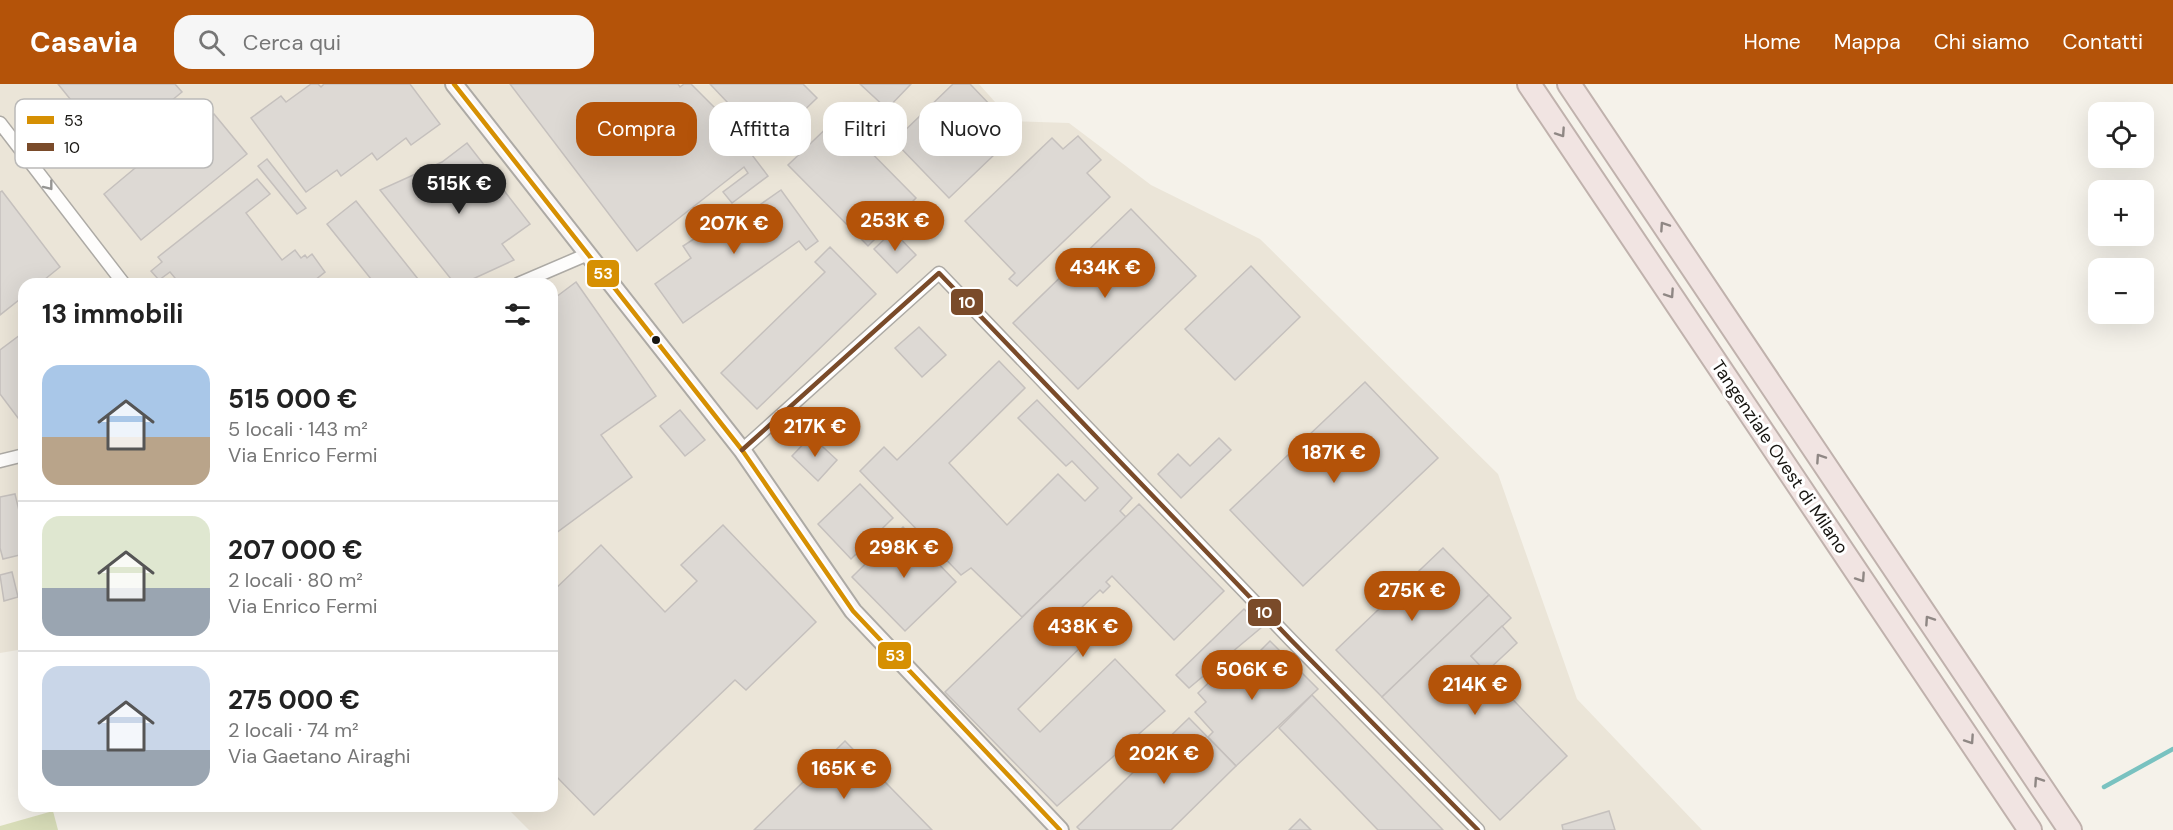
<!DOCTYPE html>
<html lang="it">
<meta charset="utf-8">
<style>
body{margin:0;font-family:"DM Sans",sans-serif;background:#f6f6f6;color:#222;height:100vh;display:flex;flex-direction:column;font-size:22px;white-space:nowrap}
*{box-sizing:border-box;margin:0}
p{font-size:20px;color:#767676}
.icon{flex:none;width:33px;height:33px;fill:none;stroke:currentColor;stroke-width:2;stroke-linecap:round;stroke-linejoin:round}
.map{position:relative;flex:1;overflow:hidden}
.sheet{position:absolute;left:18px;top:194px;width:540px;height:534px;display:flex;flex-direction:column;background:#fff;border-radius:18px;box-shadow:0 6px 24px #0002}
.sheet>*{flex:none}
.banner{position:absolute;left:576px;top:18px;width:570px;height:54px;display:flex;gap:12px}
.tools{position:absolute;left:2088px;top:18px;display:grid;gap:12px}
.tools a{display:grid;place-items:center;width:66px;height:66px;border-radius:12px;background:#fff;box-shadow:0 6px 24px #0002;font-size:30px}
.price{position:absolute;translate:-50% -51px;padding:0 14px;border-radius:21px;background:#b45309;color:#fff;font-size:20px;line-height:39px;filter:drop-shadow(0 2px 3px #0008)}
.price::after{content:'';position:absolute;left:50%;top:36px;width:18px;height:14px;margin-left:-9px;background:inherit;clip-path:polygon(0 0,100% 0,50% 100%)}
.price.on{background:#222;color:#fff}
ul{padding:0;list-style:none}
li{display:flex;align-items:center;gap:18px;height:150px;padding:0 24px}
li+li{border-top:2px solid #e0e0e0}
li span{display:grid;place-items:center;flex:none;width:168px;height:120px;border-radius:18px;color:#555}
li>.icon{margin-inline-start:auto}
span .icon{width:72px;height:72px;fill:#fffc;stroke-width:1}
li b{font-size:26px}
h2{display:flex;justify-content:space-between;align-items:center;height:72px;padding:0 24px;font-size:26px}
.pill{padding:0 21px;border-radius:18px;background:#fff;box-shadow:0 6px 24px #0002;font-size:21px;line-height:54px}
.pill.on{background:#b45309;color:#fff}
header{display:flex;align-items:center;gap:36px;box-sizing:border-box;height:84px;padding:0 30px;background:#b45309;color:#fff}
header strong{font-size:28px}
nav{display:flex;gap:33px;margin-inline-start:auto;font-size:21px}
.search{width:420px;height:54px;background:#f6f6f6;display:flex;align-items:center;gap:15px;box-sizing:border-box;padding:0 21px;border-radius:18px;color:#767676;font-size:22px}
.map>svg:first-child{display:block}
.built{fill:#ebe5d8}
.green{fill:#d9deb9}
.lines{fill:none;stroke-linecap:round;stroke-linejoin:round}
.stream{stroke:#79c2c0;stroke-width:4.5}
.building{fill:#ddd9d4;stroke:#c5c0bd;stroke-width:1.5}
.street-casing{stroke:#adaaa5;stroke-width:15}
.secondary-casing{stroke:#adaaa5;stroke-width:20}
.highway-casing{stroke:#c0b2ad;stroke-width:26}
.street{stroke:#fefdfc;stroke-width:12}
.secondary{stroke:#f9f5f4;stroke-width:16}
.highway{stroke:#f1e4e2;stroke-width:22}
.bus-1-casing{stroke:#fff;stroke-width:9}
.bus-2-casing{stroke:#fff;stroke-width:9}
.bus-1{stroke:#d69003;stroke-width:4.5}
.bus-2{stroke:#7a4b2a;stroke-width:4.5}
.oneway{stroke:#8f8784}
.oneway2{stroke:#969593}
.bus-dot{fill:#181612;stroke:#fff;stroke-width:2}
.labels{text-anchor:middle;stroke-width:6;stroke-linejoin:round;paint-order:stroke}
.street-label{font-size:18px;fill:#181612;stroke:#fff}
.key{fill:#fff;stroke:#bab9b8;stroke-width:1.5}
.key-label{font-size:16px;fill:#181612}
.line-badge{stroke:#fff;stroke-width:2}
.badge-label{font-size:16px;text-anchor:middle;font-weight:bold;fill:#fff}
</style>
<header>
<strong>Casavia</strong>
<div class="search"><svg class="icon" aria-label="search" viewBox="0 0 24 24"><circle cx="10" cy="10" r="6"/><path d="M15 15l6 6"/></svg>Cerca qui</div>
<nav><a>Home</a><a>Mappa</a><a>Chi siamo</a><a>Contatti</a></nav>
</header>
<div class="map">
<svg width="2173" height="746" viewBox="0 0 2173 746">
<rect width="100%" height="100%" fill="#f5f2ea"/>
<!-- built -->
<polygon class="built" points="0,0 979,0 1012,37 1069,39 1151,101 1260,155 1498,390 1577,615 1702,746 529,746 505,722 552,722 552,200 24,200 24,565 0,569"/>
<!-- green -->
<polygon class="green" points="53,727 58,746 0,746 0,742"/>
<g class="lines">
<!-- stream -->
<polyline class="stream" points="2104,703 2173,665"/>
</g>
<!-- building -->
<g class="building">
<polygon points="58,0 175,0 182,8 149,35 142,26 104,57"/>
<polygon points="311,0 318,0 321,3 324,0 410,0 440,40 411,61 406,54 377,76 372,69 341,92 337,86 306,108 251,34 281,12 286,18"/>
<polygon points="510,0 678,0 680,3 684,0 691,0 721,30 768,92 732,119 723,108 748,89 744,83 637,167"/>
<polygon points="710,0 803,0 817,14 768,61"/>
<polygon points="860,0 911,0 887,25"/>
<polygon points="953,0 970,0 1017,49 949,114 894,57"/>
<polygon points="214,30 247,70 141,156 104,110 177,49 183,56"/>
<polygon points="837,34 916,114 868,162 788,81"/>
<polygon points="1078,52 1101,76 1087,89 1110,113 1017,202 1009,195 1015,189 965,137 1052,54 1063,65"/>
<polygon points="467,59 530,140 502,160 514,176 462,200 455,200 380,106 442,78"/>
<polygon points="267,75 306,124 297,130 258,82"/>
<polygon points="257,95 270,110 246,129 282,176 295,166 301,174 305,171 307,174 312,170 325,188 310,200 180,200 170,188 159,196 151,187 162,178 158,173"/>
<polygon points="781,106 818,157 806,166 799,157 683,239 655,200 691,174 683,162 703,149 708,157"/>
<polygon points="2,107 60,183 39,200 24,200 24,212 0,231 0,108"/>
<polygon points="356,117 422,200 375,200 327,140"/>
<polygon points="1131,125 1196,192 1078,305 1013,239"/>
<polygon points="893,147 916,171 897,189 874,165"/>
<polygon points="830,163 876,210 757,325 721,289 825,188 815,178"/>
<polygon points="1251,182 1300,233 1235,296 1185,245"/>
<polygon points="576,198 656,312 601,351 632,393 552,452 552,216"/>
<polygon points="919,243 946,271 922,293 895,264"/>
<polygon points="24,248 24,329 18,334 0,310 0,266"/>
<polygon points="999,277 1025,304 949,379 1007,441 1058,390 1085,417 1098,404 1072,377 1066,382 1018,334 1037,316 1132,414 1120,427 1126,433 1022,533 971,484 961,491 860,387 884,363 897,376"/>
<polygon points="1365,298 1438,374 1303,502 1230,426"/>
<polygon points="680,326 705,356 685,372 660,342"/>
<polygon points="811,352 837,376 818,397 792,372"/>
<polygon points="1219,354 1231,366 1181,414 1158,390 1178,370 1190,382"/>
<polygon points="860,400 893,434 851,475 818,440"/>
<polygon points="15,410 24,447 24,470 3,475 0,464 0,413"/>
<polygon points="1139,420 1224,507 1174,556 1112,492 1106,498 1110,502 1103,509 1100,506 1079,526 1092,539 1086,546 1092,552 1018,625 1040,648 1115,575 1165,627 1057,722 945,608"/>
<polygon points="723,441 816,538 746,606 735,596 594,731 552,688 552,508 601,461 665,528 697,497 681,481"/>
<polygon points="903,443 956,498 905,547 852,493"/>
<polygon points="1443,464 1489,511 1382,613 1336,566"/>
<polygon points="12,488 18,513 4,517 0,491"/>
<polygon points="1489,511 1511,534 1471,572 1567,672 1500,736 1382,613"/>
<polygon points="1244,525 1262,543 1189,604 1176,591"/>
<polygon points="1502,542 1517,559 1486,588 1471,572"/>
<polygon points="1270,557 1318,605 1236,682 1208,653 1213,648 1195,628 1206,618 1198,609 1235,573 1245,582"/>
<polygon points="1312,611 1443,746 1378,746 1279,644"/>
<polygon points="1189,634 1236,682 1171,746 1080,746 1077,743"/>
<polygon points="845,657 932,746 754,746"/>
<polygon points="1609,727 1615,746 1563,746 1562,741"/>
<polygon points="1300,735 1311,746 1289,746"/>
</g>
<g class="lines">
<!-- street casing -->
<g class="street-casing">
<g id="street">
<polyline points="0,39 124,200"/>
<polyline points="518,200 588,170"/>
<polyline points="742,366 939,189 1291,556 1478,746"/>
<polyline points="0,377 24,371"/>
</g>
</g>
<!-- secondary casing -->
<g class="secondary-casing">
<polyline id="secondary" points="454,0 742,366 853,527 1060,746"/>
</g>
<!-- highway casing -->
<g class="highway-casing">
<g id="highway">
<polyline points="1529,0 2030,746"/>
<polyline points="1569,0 2070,746"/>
</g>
</g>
<!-- street -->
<use href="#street" class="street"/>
<!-- secondary -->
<use href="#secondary" class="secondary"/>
<!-- highway -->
<use href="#highway" class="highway"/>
<!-- bus-1 casing -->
<g class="bus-1-casing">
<polyline id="bus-1" points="454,0 742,366 853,527 1060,746"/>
</g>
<!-- bus-2 casing -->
<g class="bus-2-casing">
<polyline id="bus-2" points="742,366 939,189 1291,556 1478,746"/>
</g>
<!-- bus-1 -->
<use href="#bus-1" class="bus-1"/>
<!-- bus-2 -->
<use href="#bus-2" class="bus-2"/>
</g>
<!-- one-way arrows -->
<defs><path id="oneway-chevron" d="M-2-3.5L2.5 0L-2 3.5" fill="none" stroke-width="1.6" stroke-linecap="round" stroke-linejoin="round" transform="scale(1.5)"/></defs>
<g class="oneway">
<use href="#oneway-chevron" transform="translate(1561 49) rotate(56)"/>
<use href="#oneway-chevron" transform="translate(1664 142) rotate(-124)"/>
<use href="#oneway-chevron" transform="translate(1670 210) rotate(56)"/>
<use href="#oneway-chevron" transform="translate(1820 374) rotate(-124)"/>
<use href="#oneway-chevron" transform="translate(1861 494) rotate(56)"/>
<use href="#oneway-chevron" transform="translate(1929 536) rotate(-124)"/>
<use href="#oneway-chevron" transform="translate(1970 656) rotate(56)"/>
<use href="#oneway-chevron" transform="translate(2038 697) rotate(-124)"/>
</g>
<use class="oneway2" href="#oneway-chevron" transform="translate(49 102) rotate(52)"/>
<!-- markers -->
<circle class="bus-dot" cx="656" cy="256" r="5"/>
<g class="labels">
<!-- street labels -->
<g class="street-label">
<text transform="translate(1780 373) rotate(56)" y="6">Tangenziale Ovest di Milano</text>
</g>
</g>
<!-- legend -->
<rect x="15" y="15" width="198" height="69" rx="9" class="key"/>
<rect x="27" y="32" width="27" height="8" fill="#d69003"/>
<rect x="27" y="59" width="27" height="8" fill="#7a4b2a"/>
<g class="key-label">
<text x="64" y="42">53</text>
<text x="64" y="69">10</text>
</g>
<g class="line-badge">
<rect x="586" y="175" width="34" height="29" rx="6" fill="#d69003"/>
<rect x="950" y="204" width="34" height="28" rx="6" fill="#7a4b2a"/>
<rect x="1247" y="514" width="35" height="29" rx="6" fill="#7a4b2a"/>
<rect x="877" y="557" width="35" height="29" rx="6" fill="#d69003"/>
</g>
<g class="badge-label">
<text x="603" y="195">53</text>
<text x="967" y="224">10</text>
<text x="1264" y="534">10</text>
<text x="895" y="577">53</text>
</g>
</svg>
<div class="tools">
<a><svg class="icon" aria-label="locate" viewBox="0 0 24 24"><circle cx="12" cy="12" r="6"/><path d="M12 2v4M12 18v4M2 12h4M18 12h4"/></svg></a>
<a>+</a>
<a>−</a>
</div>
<b class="price on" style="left:459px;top:131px">515K €</b>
<b class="price" style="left:895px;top:168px">253K €</b>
<b class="price" style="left:734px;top:171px">207K €</b>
<b class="price" style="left:1105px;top:215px">434K €</b>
<b class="price" style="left:815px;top:374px">217K €</b>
<b class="price" style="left:1334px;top:400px">187K €</b>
<b class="price" style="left:904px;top:495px">298K €</b>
<b class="price" style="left:1412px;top:538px">275K €</b>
<b class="price" style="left:1083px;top:574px">438K €</b>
<b class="price" style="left:1252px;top:617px">506K €</b>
<b class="price" style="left:1475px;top:632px">214K €</b>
<b class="price" style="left:1164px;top:701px">202K €</b>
<b class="price" style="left:844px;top:716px">165K €</b>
<div class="banner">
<a class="pill on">Compra</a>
<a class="pill">Affitta</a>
<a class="pill">Filtri</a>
<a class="pill">Nuovo</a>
</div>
<section class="sheet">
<h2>13 immobili<svg class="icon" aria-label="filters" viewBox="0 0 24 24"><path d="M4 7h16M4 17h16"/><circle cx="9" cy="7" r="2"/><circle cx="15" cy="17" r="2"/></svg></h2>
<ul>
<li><span style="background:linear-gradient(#a9c7e8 60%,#b9a48a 0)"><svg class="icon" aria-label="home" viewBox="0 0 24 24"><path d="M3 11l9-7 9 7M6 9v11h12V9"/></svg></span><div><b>515 000 €</b><p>5 locali · 143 m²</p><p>Via Enrico Fermi</p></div></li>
<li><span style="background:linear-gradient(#dfe7d0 60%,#9aa5b1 0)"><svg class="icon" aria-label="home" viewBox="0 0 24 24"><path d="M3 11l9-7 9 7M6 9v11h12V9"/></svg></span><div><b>207 000 €</b><p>2 locali · 80 m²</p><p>Via Enrico Fermi</p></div></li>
<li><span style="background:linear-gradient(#c9d6e8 70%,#9aa5b1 0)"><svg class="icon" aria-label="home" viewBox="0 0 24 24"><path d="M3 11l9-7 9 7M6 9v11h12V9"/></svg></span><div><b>275 000 €</b><p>2 locali · 74 m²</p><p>Via Gaetano Airaghi</p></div></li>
</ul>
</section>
</div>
